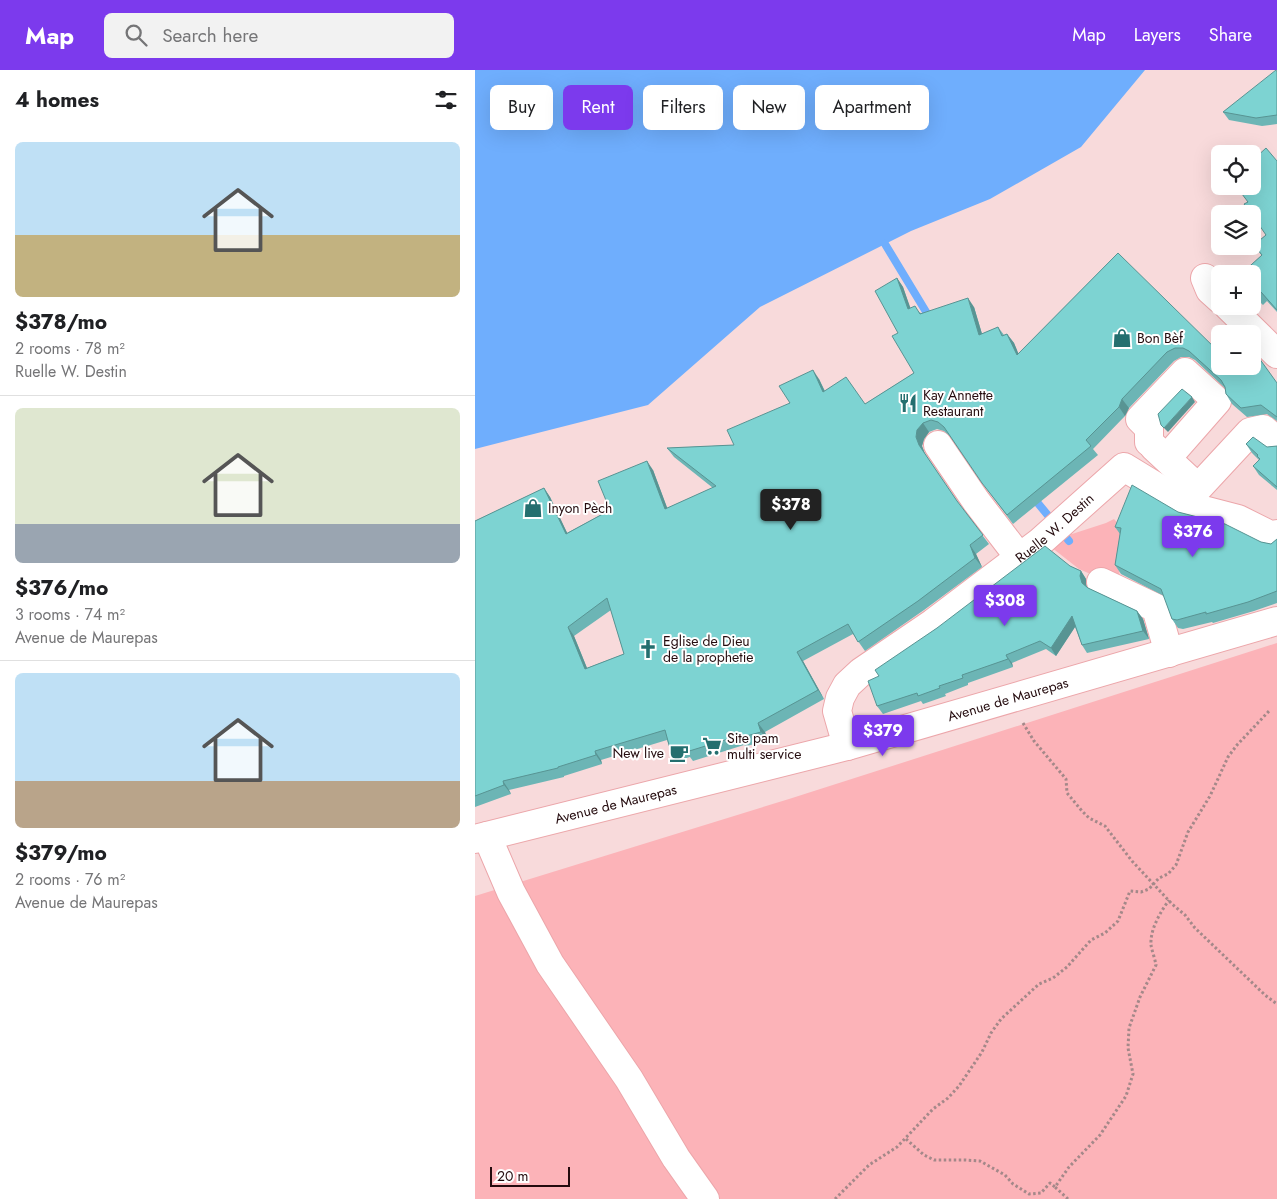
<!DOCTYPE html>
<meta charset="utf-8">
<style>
body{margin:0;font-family:Jost,sans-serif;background:#f2f2f2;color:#202124;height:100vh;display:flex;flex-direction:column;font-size:19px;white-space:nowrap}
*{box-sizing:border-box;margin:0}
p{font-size:16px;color:#757577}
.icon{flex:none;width:28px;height:28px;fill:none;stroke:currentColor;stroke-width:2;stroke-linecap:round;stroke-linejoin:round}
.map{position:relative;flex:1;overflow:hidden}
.drawer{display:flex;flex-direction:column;background:#fff;width:475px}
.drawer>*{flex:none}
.top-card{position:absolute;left:15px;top:15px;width:475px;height:45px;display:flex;gap:10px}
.controls{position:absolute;left:736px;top:75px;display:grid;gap:10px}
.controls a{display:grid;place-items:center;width:50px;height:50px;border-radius:8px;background:#fff;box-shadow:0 5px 20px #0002;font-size:25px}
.scale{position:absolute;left:15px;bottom:12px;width:80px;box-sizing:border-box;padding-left:5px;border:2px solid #240b0e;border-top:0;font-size:14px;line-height:18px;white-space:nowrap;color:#240b0e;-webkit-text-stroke:4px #fff;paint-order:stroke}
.price{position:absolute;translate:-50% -42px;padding:0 11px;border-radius:5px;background:#7c3aed;color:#fff;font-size:16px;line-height:32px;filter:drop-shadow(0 1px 2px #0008)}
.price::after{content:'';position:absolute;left:50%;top:30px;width:15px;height:11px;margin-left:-8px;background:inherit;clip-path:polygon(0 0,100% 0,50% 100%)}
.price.active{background:#222;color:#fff}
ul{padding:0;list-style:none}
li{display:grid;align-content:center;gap:10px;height:265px;padding:0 15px}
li+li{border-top:1px solid #e0e0e0}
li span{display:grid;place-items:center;height:155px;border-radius:8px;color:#555}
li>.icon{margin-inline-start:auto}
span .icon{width:90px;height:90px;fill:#fffc;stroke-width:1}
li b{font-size:21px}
h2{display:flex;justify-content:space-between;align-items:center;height:60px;padding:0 15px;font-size:21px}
.pill{padding:0 18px;border-radius:8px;background:#fff;box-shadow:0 5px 20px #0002;font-size:18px;line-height:45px}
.pill.active{background:#7c3aed;color:#fff}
header{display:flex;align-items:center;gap:30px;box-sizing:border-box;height:70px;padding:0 25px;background:#7c3aed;color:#fff}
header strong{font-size:24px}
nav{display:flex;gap:28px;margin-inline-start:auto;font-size:18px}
.search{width:350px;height:45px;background:#f2f2f2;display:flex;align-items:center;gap:12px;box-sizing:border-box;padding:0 18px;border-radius:8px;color:#757577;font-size:19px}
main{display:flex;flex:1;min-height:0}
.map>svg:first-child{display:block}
.green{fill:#fcb3b8}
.water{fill:#6faefd}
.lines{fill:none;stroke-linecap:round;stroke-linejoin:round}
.stream{stroke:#6faefd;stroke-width:8}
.minor-casing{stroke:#eca6aa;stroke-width:30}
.path{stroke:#a48889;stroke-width:3;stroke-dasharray:2.5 2.5;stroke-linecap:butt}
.minor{stroke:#fff;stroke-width:28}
.wall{fill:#6cb5b5;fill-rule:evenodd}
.shaded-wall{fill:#589493}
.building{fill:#7dd3d2;stroke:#589493;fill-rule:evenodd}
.labels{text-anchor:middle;stroke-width:4;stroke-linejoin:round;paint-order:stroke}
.poi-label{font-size:14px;fill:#240b0e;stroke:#fff;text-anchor:start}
.street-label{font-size:14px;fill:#240b0e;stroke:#fff}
</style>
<header>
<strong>Map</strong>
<div class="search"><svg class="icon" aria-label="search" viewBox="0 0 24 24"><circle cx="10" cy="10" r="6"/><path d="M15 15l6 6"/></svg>Search here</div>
<nav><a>Map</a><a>Layers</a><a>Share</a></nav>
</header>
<main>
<section class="drawer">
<h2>4 homes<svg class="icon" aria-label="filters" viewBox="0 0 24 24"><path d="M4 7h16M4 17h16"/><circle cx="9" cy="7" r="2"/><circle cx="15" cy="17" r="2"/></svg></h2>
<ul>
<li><span style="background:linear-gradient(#bfe0f5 60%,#c2b280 0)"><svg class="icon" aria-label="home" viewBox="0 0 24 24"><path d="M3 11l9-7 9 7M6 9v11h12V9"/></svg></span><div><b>$378/mo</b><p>2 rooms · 78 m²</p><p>Ruelle W. Destin</p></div></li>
<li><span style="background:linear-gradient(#dfe7d0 75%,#9aa5b1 0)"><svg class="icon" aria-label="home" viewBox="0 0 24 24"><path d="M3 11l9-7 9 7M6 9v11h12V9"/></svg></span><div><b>$376/mo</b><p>3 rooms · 74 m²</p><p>Avenue de Maurepas</p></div></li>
<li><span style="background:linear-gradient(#bfe0f5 70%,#b9a48a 0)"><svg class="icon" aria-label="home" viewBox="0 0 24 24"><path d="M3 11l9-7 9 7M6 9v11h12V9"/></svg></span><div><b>$379/mo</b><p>2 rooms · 76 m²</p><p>Avenue de Maurepas</p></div></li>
</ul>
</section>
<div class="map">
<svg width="802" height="1129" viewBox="0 0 802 1129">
<rect width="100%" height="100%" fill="#f8dadb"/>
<!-- green -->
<g class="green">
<polygon points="639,449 648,459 648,471 643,516 604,499 576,477 594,462 597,464 631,453"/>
<polygon points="802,573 802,1129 0,1129 0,826 314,729"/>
</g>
<!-- water -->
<polygon class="water" points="0,0 670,0 606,77 515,129 436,161 285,237 173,335 0,379"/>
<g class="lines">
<!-- stream -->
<g class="stream">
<polyline points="410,174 456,250"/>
<polyline points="557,426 594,471"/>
</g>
<!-- minor casing -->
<g class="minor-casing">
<g id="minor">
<polyline points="730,208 735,220 745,229"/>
<polyline points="753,236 802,284"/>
<polyline points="674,372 674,358 665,349 710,302 742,331 692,388"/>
<polyline points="463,375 501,431 544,487"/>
<polyline points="679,377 723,418 775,362 788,359 802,371"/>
<polyline points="626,512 681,538 694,583"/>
<path id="s1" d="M372 676 362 641 365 628 372 615 386 602 458 553 565 472 649 397 713 436 763 449 799 467 802 464"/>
<polyline points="12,766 36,822 75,894 154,1009 201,1088 230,1129"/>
<path id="s2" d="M0 769 372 676 802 551"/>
</g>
</g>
<!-- path -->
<g class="path">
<polyline points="548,653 559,671 591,709 592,723 607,741 614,748 630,756 657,791 697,834 710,845 720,858 790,925 802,934"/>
<polyline points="431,1069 449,1085 459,1090 490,1090 505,1091 530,1105 538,1114 554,1124 566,1123 575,1113 580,1117"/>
<polyline points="360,1129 394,1095 422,1077 458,1039 473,1028 484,1016 507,982 516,963 526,949 564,914 578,908 592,897 616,870 630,863 643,851 655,821 666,822 674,819 684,808 693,804 701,795 713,762 735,726 753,687 762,675 795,640"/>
<path d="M593 1129 580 1117 594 1097 625 1065 651 1026 658 1004 653 978 654 958 665 927 681 895C680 889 677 881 676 875 675 859 685 843 694 830"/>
</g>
<!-- minor -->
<use href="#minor" class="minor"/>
</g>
<!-- wall -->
<g class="wall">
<polygon points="802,2 802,54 787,56 754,50 748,42"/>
<polygon points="802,91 802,242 792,231 788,235 778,225 778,204 787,186 779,175 791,165 772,132"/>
<path d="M643 183 745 296 802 313V351L792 344 772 347 757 334 751 324 750 318 720 290 714 287H706L699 291 654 338 650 346 618 379 623 385 538 454 514 422 475 366 469 361 462 359 454 362 449 369 447 376 450 384 483 433 514 474 501 484 507 497 449 540 390 581 378 564 328 591 349 629 290 662 293 671 271 676 269 675 218 691 215 687 202 691 196 682 192 670 126 690 127 694 89 706V707L34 720 36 724 0 737V451L69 418 75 427 92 463 135 440 178 400 192 438 238 418 199 387 192 378 259 375 315 333 344 309 350 321 390 334 439 303 423 263 422 208 428 217 435 238 446 243 499 237 507 264 523 257 529 265 532 264 539 273 543 284ZM136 540 149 584 112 598 99 566Z"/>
<polygon points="771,374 792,377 802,376 802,420 784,405 778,396 784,390 777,383"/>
<polygon points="703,442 786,472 796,474 802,469 802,533 779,541 738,553 737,552 708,559 703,558 697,549 689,526 646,504 640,495 645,464 640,457"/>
<polygon points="595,496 606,501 611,509 611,516 613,518 662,541 668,549 674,569 612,583 607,575 600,557 581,586 571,579 537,593 538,597 493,613 493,615 470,624 471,626 448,634 446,631 408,644 402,636 404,606"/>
</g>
<!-- shaded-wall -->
<g class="shaded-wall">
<polygon points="422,208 428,217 439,248 433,239"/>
<polygon points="493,228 499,237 510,274 504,265"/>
<polygon points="532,264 539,273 548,294 542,285"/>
<polygon points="338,300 344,309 354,331 348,322"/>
<polygon points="717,327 720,332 693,362 689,358"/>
<polygon points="647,329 654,338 650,346 644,337"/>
<polygon points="448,353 454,362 449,369 447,376 450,384 444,375 441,367 442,360"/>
<polygon points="172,391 178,400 196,448 190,439"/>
<polygon points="69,418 75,427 97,473 91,464"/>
<polygon points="495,475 501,484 507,497 500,488"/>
<polygon points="606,501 611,509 611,514 613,520 607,513 605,506"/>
<polygon points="662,541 668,549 674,569 668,561"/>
<polygon points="597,546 602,554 581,586 576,578"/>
<polygon points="93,557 99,566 116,608 110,599"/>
<polygon points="322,582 328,591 349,629 343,620"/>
<polygon points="531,585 537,593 538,597 533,589"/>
<polygon points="283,653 290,662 293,671 286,662"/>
<polygon points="120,681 126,690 127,694 121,685"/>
<polygon points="28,711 34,720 36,724 29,715"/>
</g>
<!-- building -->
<g class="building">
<polygon points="801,0 802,2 802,45 781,48 748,42"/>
<polygon points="791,78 802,91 802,240 786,222 782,226 778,222 778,204 766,204 787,185 779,175 791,165 778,146 778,144 776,144 769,134 773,132 761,116 778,116 778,90"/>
<path d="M643 183 745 283V296H778V282L779 281 802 313V347L786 335 766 338 751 324 750 317 746 310 714 281 708 278H700L692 282 647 329 644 337 611 370 616 376 532 445 507 413 469 357 463 352 456 350 448 353 442 360 441 367 444 375 482 431 508 465 495 475 500 488 443 531 383 572 373 554 322 582 343 620 283 653 286 662 264 668 263 666 211 682 210 678 196 682 190 660 120 681 121 685 83 697V698L28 711 29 715 0 726V451L69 418 91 464 135 440 123 411 172 391 190 439 241 416 192 378 259 375 252 360 315 333 304 316 338 300 348 322 371 307 390 334 439 303 417 266 423 263 400 221 422 208 433 239 440 236 445 244 493 228 504 265 523 257 527 266 532 264 542 285ZM132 528 149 584 110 599 93 557Z"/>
<polygon points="707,319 717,327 689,358 686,355 683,344"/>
<polygon points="778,367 792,377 802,376 802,417 778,396 785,389 782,386 783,385 771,374"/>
<polygon points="657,415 703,442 750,454 786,472 796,474 802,469 802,521 773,532 731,544 731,542 702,550 697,549 686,519 640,495 646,458 640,457"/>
<polygon points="570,476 595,496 606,501 605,506 607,513 613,518 662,541 668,561 607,575 597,546 576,578 565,571 531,585 533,589 487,605 488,608 464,616 465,618 443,626 442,623 402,636 393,611 404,606 400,600 462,558"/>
</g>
<!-- icons -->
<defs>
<g id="shop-bare" transform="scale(1.5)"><path d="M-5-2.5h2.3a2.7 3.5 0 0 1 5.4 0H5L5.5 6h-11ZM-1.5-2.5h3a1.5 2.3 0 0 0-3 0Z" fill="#246f6f" stroke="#fff" stroke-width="2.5" paint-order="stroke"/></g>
<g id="restaurant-bare" transform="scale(1.5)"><path d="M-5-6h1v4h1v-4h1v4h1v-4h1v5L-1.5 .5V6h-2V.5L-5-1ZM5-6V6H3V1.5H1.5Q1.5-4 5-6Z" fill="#246f6f" stroke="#fff" stroke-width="2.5" paint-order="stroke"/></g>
<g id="church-bare" transform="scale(1.5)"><path d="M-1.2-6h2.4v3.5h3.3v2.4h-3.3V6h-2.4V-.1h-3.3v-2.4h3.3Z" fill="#246f6f" stroke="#fff" stroke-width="2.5" paint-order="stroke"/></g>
<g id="supermarket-bare" transform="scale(1.5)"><path d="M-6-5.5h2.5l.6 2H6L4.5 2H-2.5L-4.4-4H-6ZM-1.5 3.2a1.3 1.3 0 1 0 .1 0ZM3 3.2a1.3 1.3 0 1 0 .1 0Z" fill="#246f6f" stroke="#fff" stroke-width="2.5" paint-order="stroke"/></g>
<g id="cafe-bare" transform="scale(1.5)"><path d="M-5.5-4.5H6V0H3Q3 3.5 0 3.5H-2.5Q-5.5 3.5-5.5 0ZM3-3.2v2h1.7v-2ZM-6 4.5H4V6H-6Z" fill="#246f6f" stroke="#fff" stroke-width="2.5" paint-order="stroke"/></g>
</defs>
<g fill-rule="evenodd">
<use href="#shop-bare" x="647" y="268"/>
<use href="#restaurant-bare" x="433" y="333"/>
<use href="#shop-bare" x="58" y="438"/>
<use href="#church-bare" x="173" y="579"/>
<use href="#supermarket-bare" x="237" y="676"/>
<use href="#cafe-bare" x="204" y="683"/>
</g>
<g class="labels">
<!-- poi labels -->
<g class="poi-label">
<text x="662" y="273">Bon Bèf</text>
<text x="448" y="330">Kay Annette<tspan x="448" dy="16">Restaurant</tspan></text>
<text x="73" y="443">Inyon Pèch</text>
<text x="188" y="576">Eglise de Dieu<tspan x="188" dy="16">de la prophetie</tspan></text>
<text x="252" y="673">Site pam<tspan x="252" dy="16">multi service</tspan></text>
<text x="189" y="688" text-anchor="end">New live</text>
</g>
<!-- street labels -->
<g class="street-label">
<text dy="5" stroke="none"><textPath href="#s1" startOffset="325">Ruelle W. Destin</textPath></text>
<text dy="5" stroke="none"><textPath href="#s2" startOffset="551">Avenue de Maurepas</textPath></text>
<text dy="5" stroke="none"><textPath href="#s2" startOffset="145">Avenue de Maurepas</textPath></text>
</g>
</g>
</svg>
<div class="controls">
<a><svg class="icon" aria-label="locate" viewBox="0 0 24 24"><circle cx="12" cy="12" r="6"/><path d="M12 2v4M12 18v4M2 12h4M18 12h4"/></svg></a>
<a><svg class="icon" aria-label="layers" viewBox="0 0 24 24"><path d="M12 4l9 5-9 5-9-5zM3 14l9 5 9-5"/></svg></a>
<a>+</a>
<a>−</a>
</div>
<div class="scale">20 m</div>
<b class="price active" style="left:316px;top:461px">$378</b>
<b class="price" style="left:718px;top:488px">$376</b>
<b class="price" style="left:530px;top:557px">$308</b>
<b class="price" style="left:408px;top:687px">$379</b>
<div class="top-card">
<a class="pill">Buy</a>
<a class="pill active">Rent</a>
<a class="pill">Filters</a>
<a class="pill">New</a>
<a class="pill">Apartment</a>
</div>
</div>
</main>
